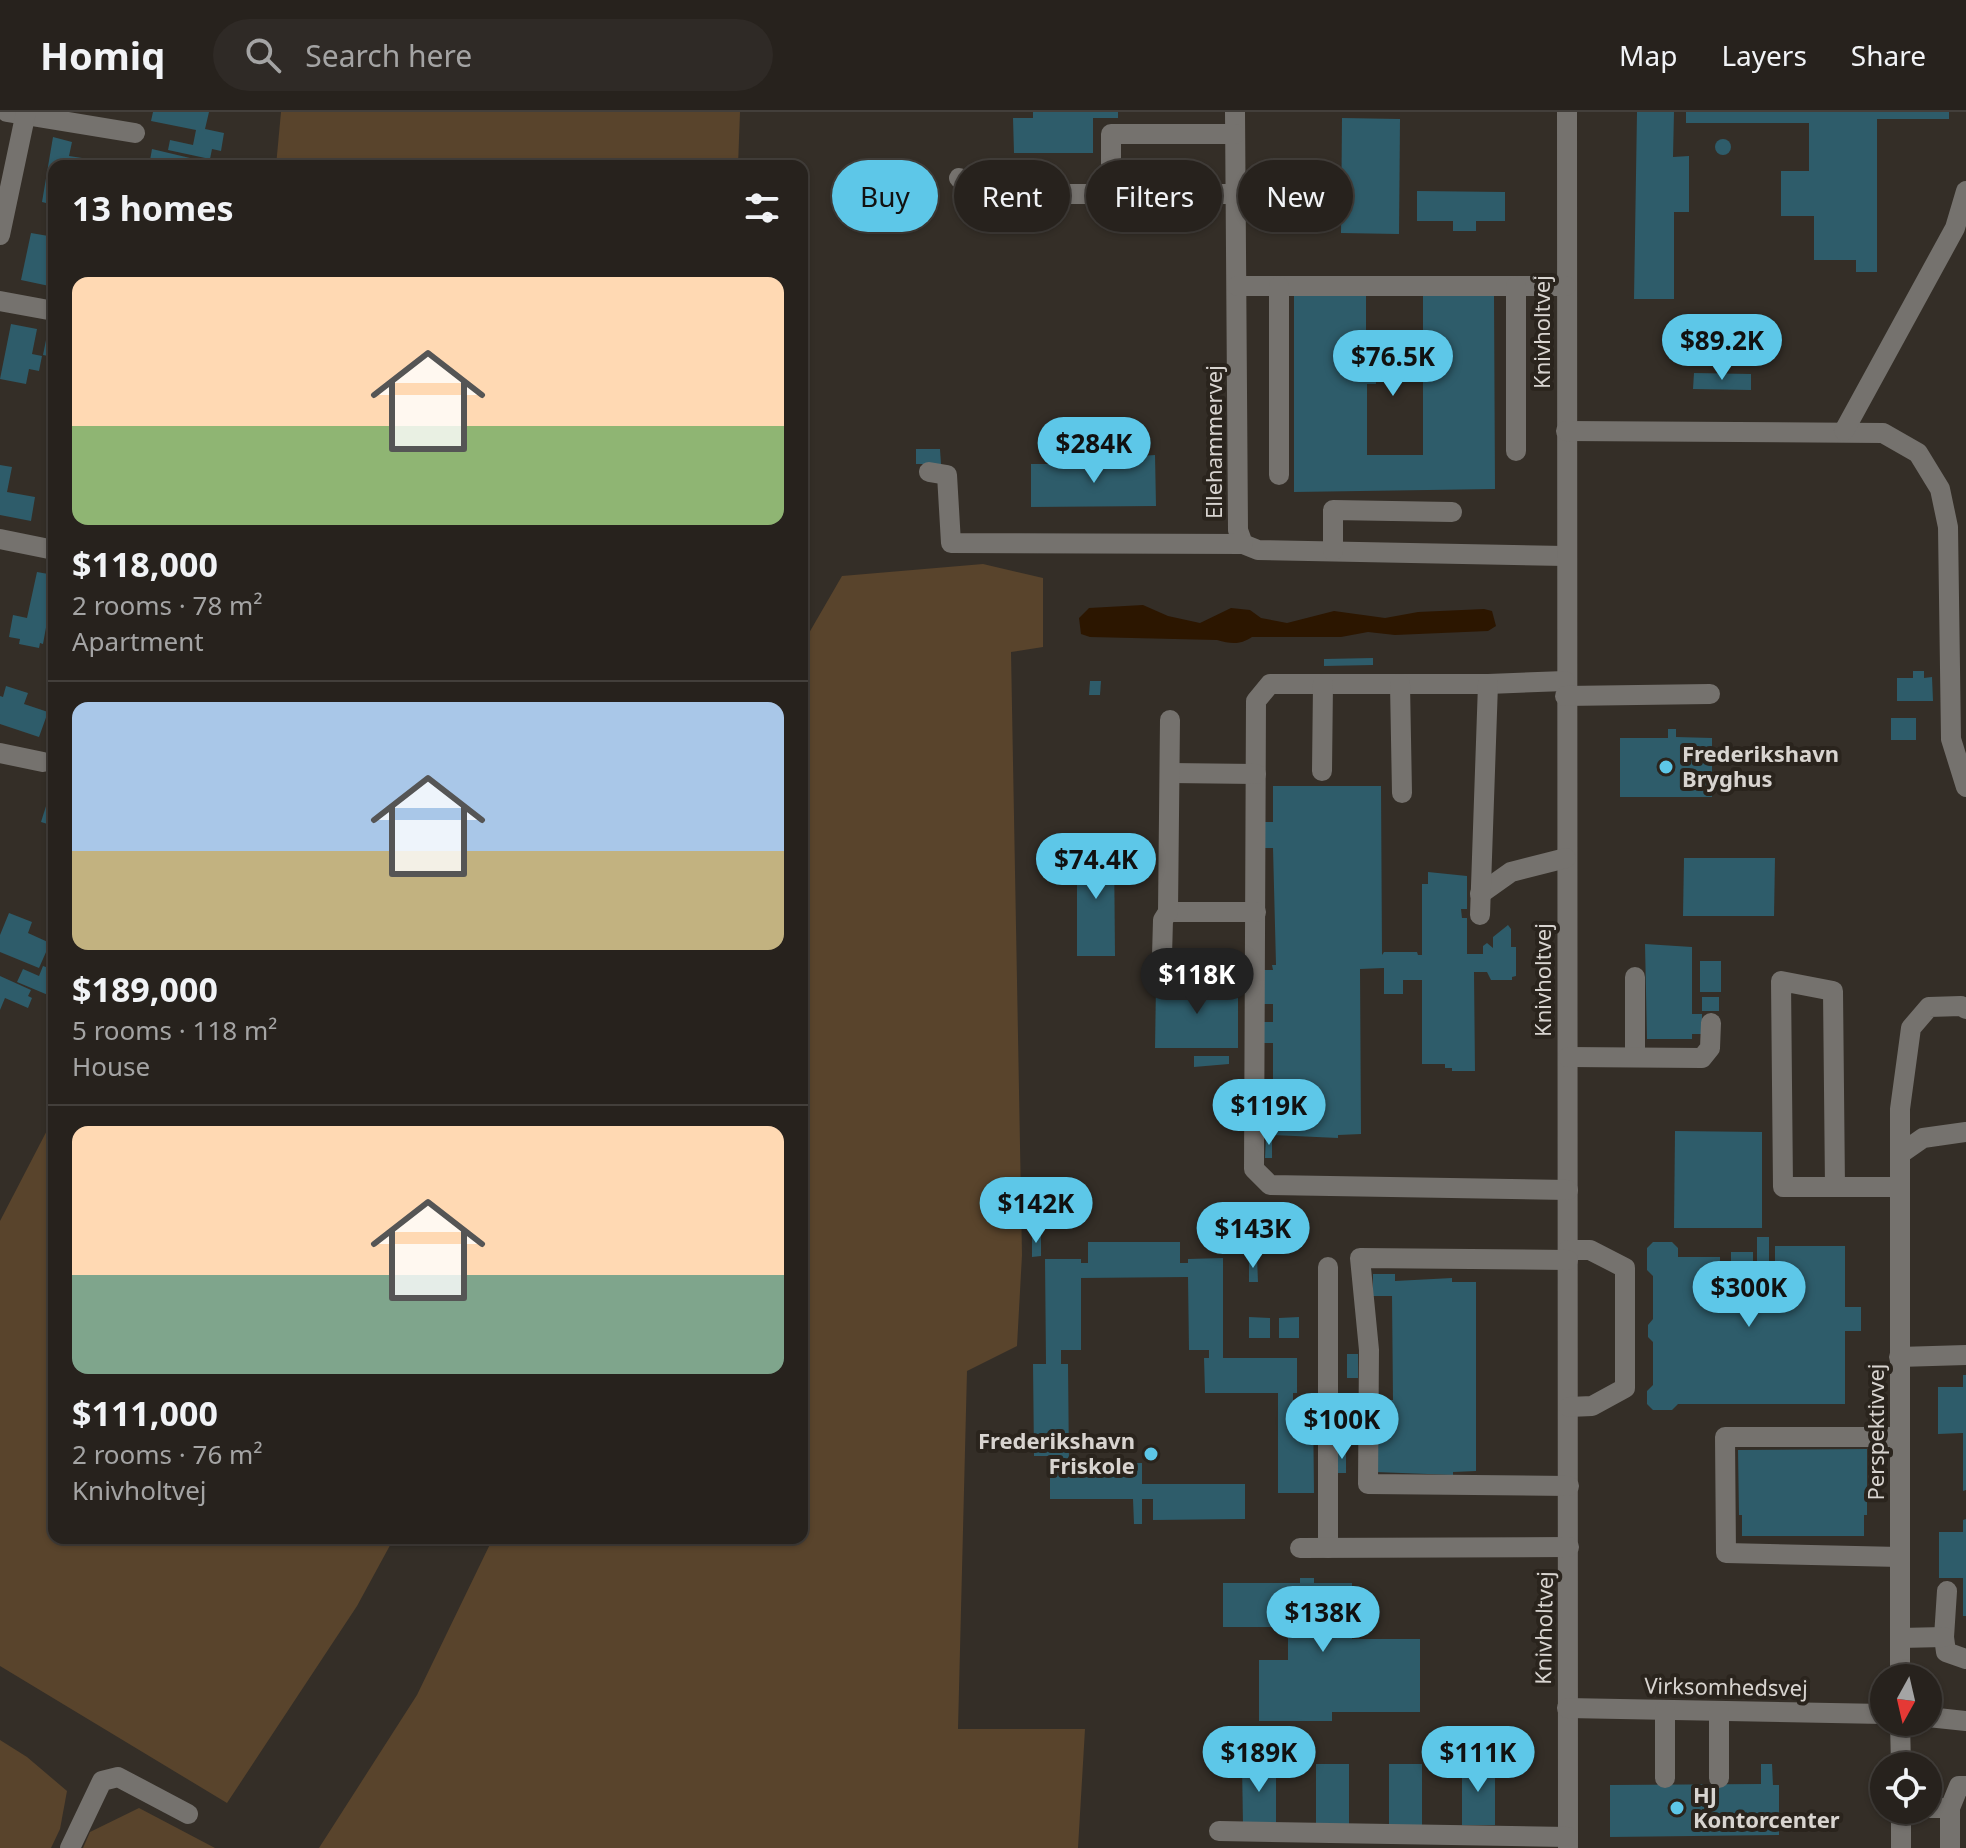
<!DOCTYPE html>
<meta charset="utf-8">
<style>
body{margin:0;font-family:"Noto Sans",sans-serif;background:#2f2a26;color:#f1f3f6;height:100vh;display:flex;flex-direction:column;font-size:30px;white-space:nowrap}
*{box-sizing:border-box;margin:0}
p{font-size:26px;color:#a4a4a4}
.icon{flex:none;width:44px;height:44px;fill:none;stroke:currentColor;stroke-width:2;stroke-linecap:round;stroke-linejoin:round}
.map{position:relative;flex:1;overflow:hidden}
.drawer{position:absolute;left:48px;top:48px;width:760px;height:1384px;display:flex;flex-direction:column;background:#27221d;border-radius:16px;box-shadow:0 2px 6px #0004,0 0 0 2px #433f3b}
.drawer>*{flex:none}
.hud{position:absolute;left:832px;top:48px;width:760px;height:72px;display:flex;gap:16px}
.needle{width:52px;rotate:188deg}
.buttons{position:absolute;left:1870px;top:1552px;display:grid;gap:16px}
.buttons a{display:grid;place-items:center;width:72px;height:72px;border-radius:50%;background:#27221d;box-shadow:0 2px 6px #0004,0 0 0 2px #433f3b;font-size:40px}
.price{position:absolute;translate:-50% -68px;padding:0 18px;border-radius:28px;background:#5dc7e8;color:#111;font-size:26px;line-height:52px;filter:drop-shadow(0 2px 4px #0008)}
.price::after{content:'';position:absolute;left:50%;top:48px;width:24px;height:18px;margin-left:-12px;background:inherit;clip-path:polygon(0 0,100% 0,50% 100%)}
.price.current{background:#222;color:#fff}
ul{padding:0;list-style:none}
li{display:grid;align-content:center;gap:16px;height:424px;padding:0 24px}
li+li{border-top:2px solid #433f3b}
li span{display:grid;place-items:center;height:248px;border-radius:16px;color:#555}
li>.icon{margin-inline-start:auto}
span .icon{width:144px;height:144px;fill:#fffc;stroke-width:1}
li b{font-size:34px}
h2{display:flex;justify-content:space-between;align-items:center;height:96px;padding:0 24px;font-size:34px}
.tag{padding:0 28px;border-radius:36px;background:#27221d;box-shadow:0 2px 6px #0004,0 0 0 2px #433f3b;font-size:28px;line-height:72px}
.tag.current{background:#5dc7e8;color:#111}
header{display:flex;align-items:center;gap:48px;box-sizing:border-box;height:112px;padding:0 40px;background:#27221d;border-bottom:2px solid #433f3b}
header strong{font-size:38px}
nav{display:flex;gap:44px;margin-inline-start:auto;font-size:28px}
.search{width:560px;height:72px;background:#2f2a26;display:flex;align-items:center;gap:20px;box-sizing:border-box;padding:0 28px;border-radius:44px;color:#a4a4a4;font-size:30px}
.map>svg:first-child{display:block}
.green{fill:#59442c}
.water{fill:#2c1600}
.building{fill:#2e5c6a}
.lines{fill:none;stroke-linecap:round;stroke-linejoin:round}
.minor{stroke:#75726e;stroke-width:20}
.poi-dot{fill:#5dc7e8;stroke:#2a241d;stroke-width:3}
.labels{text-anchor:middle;stroke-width:8;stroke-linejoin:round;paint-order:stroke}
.street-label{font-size:22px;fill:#d8d4d0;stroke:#2a241d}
.poi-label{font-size:22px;font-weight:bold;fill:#d8d4d0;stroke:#2a241d;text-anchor:start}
</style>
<header>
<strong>Homiq</strong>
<div class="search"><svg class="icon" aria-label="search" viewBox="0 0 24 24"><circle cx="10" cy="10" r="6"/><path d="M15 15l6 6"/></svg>Search here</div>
<nav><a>Map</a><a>Layers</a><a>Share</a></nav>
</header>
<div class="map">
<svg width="1966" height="1736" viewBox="0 0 1966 1736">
<rect width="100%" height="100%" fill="#342e27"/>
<!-- green -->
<g class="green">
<polygon points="281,0 740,0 738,54 276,54"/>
<polygon points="983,452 1043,466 1043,535 1011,540 1022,1143 1017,1234 967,1259 958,1617 1085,1617 1078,1736 319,1736 417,1583 493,1426 802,1426 802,546 809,521 842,464"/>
<polygon points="54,1005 54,1426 394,1426 357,1494 227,1691 0,1554 0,1109"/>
<polygon points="0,1628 27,1645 67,1679 60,1717 51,1736 0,1736"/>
<polygon points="139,1696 215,1736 83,1736 90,1720"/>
</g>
<!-- water -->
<path class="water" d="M1143 493 1168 504 1200 511 1231 496 1250 498 1261 506 1287 511 1334 499 1385 506 1418 500 1484 497 1492 499 1496 514 1488 519 1395 523 1368 520 1341 525H1252C1240 533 1231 532 1217 528L1090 525 1081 522 1079 506 1089 496Z"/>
<!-- building -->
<g class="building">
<polygon points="153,0 209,0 205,17 224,21 221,39 212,37 210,47 168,38 170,28 193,33 196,18 151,9"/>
<polygon points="1033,0 1118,0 1118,6 1093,6 1093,41 1014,41 1013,6 1033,6"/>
<polygon points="1637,0 1674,0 1673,45 1689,44 1689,100 1674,100 1674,187 1634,187"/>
<polygon points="1686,0 1949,0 1949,7 1877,7 1877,160 1856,160 1856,148 1814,148 1814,104 1781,104 1781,59 1809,59 1809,11 1686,11"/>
<polygon points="1342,6 1400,7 1399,122 1341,121"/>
<polygon points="53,25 72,30 69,44 82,46 80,54 54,54 54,93 42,90"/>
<circle cx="1723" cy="35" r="8"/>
<polygon points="152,37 190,46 188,54 149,54"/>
<polygon points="1417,79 1505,80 1505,109 1476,109 1476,119 1453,119 1453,109 1417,109"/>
<polygon points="31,121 54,125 54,175 21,168"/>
<polygon points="1294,184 1366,184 1366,218 1375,218 1376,272 1367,272 1367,343 1423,343 1423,184 1494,184 1495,377 1294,380"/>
<polygon points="50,208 54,209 54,245 43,243"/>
<polygon points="11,212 37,217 32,242 42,244 39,259 29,257 26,272 0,267"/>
<polygon points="1694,261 1751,262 1751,278 1693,277"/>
<polygon points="916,337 940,337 941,352 916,352"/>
<polygon points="1155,343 1156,394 1031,395 1031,352 1140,352 1140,344"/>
<polygon points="0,353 12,355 7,380 35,385 31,409 0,403"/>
<polygon points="37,460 54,463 54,511 47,510 43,532 40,531 39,536 19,532 20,527 9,525 13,503 27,506"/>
<polygon points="1373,546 1373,553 1324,554 1324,547"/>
<polygon points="1913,559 1924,559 1924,566 1932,565 1933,589 1897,589 1897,566 1913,566"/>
<polygon points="1090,569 1101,569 1100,583 1089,583"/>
<polygon points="6,574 28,581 24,592 48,600 39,625 0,612 0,584 3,585"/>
<rect x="1891" y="606" width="25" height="22"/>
<polygon points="1668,617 1676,617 1676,625 1712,626 1712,685 1620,685 1620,626 1668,626"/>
<polygon points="53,672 54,672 54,714 41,710"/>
<polygon points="1273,674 1381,674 1382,843 1384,840 1417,840 1418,843 1422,843 1422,772 1428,772 1428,760 1467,764 1467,797 1461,797 1462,806 1467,806 1467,842 1483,842 1483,834 1487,831 1493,836 1493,825 1508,813 1511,817 1511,835 1516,835 1516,864 1512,865 1512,868 1491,868 1487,860 1474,860 1475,959 1452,959 1452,956 1445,956 1445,952 1422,952 1422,868 1403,868 1403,882 1384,882 1384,856 1360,857 1361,1022 1338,1023 1338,1026 1273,1023 1273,931 1264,931 1264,910 1273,910 1273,892 1263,892 1263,858 1273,858 1272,853 1276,853 1273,736 1263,736 1263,710 1273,710"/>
<polygon points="1077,734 1114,734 1115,844 1077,844"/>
<polygon points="1684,746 1775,746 1774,804 1683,804"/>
<polygon points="9,801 32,810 28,821 50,831 39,856 0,840 0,823"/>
<polygon points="1645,832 1692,835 1692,902 1702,902 1702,922 1692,922 1692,927 1647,927"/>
<rect x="1700" y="849" width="21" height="31"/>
<polygon points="43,854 54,858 54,906 46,903 51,891 46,889 48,883 17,870 23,857 39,864"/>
<polygon points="0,864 31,878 28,884 32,886 28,896 5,886 0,898"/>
<polygon points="1156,872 1238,872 1238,936 1155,936"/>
<rect x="1702" y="885" width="17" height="14"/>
<polygon points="1194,944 1229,944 1229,952 1194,955"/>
<polygon points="1675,1019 1762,1020 1762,1116 1674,1116"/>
<polygon points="1266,1024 1272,1024 1272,1046 1265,1046"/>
<polygon points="1032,1121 1041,1121 1041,1144 1032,1145"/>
<rect x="1757" y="1125" width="12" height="34"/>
<polygon points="1088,1130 1180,1130 1180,1151 1188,1151 1188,1147 1223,1146 1223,1246 1297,1246 1297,1281 1293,1281 1293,1289 1313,1289 1314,1381 1278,1381 1278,1281 1205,1281 1204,1246 1209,1246 1209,1238 1189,1238 1188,1165 1081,1166 1081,1238 1061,1238 1061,1252 1068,1252 1069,1352 1142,1351 1142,1372 1245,1372 1245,1407 1153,1408 1153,1387 1142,1387 1142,1412 1134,1412 1133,1387 1050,1387 1050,1352 1054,1352 1054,1344 1034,1344 1033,1252 1046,1252 1045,1147 1081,1147 1081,1151 1088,1151"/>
<polygon points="1653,1130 1672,1130 1678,1136 1678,1145 1720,1145 1720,1164 1736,1164 1736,1159 1731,1159 1731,1140 1753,1140 1753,1159 1741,1159 1741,1164 1775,1164 1775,1134 1845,1134 1845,1195 1861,1195 1861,1219 1845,1219 1845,1292 1678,1292 1672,1298 1653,1298 1647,1292 1647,1279 1653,1273 1653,1230 1648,1225 1648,1213 1653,1207 1653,1164 1647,1158 1647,1136"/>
<polygon points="1249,1146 1257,1146 1258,1170 1249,1170"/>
<polygon points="1373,1162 1395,1162 1395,1169 1452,1166 1452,1170 1476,1170 1476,1359 1453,1360 1453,1363 1376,1360 1376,1304 1386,1304 1387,1288 1393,1288 1392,1184 1373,1184"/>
<polygon points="1249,1205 1270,1206 1270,1226 1249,1226"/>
<polygon points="1299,1205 1299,1226 1279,1226 1279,1206"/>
<rect x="1347" y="1242" width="11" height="24"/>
<polygon points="1963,1263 1966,1263 1966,1378 1963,1379 1963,1321 1938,1322 1938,1275 1963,1275"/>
<polygon points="1338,1337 1346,1337 1346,1361 1337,1361"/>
<polygon points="1867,1337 1867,1403 1864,1403 1864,1424 1742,1424 1742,1403 1739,1403 1738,1338"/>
<polygon points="1966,1407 1966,1504 1963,1504 1963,1466 1939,1466 1939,1420 1963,1420 1963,1408"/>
<polygon points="1300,1466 1314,1466 1314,1471 1352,1471 1352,1527 1420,1527 1420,1600 1332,1600 1332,1609 1259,1609 1259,1548 1288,1548 1288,1515 1223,1515 1223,1471 1300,1471"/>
<polygon points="1362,1493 1372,1493 1372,1514 1361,1513"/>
<polygon points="1242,1652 1276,1652 1276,1713 1243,1713"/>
<rect x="1316" y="1652" width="33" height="61"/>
<rect x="1389" y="1652" width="33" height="61"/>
<rect x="1462" y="1652" width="33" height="61"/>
<polygon points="1761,1652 1772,1652 1773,1673 1779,1673 1779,1723 1610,1725 1610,1673 1761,1672"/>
</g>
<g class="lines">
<!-- minor -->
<g class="minor">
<polyline points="7,0 135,21"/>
<polyline points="1235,0 1238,418 1243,432 1258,438 1565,444"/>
<polyline points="1567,0 1568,1736"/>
<polyline points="959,66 1009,82 1236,82"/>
<polyline points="1111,82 1111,22 1235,22"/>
<polyline points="0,123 26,0"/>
<polyline points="1237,174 1566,174"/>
<polyline points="1279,174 1279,363"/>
<polyline points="1516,174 1516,339"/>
<polyline points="0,189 54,199"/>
<polyline points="1566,319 1883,321 1918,341 1940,377 1948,415 1951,627 1966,675"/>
<polyline points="1844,319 1955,116 1966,79"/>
<polyline points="929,360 947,363 951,431 1243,432"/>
<polyline points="0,427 54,438"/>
<polyline points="1333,439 1333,398 1452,400"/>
<polyline points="1565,569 1488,572 1270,572 1256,589 1254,1057 1270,1073 1568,1078"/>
<polyline points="1400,572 1402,681"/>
<polyline points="1565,584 1710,582"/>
<polyline points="0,641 43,650"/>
<polyline points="1322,659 1323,572"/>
<polyline points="1170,661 1256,662"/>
<polyline points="1480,782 1511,760 1566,746"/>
<polyline points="1168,800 1256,800"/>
<polyline points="1480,803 1488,572"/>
<polyline points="1162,844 1163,808 1168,800 1170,608"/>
<polyline points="1635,865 1635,945"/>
<polyline points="1568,945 1702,946 1710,936 1711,911"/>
<polyline points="1900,1042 1923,1026 1966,1020"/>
<polyline points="1835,1075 1783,1075 1781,869 1833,879 1835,1075 1899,1075"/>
<polyline points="1568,1138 1590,1138 1625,1156 1625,1276 1592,1294 1569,1295"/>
<polyline points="1568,1148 1360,1146 1369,1238 1368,1372 1569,1374"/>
<polyline points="1328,1155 1328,1436"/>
<polyline points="1899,1245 1966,1243"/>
<polyline points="1900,1325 1725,1325 1726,1441 1900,1445"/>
<polyline points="1300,1436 1569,1435"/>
<polyline points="1947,1479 1944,1525 1946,1540 1966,1547"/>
<polyline points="1900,1526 1944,1525"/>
<polyline points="1900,1566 1900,997 1911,916 1929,895 1961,894 1966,897"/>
<polyline points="1567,1596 1884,1602"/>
<polyline points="1665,1598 1665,1666"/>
<polyline points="1719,1599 1719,1666"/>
<polyline points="1928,1605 1966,1609"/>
<polyline points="1900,1610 1901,1654"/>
<polyline points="1928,1696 1950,1696"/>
<polyline points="1219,1719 1568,1725"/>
<polyline points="70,1736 102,1669 118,1665 188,1702"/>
<polyline points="1901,1736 1901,1698"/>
<polyline points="1950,1736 1950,1696 1959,1674 1966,1674"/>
</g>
</g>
<!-- markers -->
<g class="poi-dot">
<circle cx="1666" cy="655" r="8"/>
<circle cx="1151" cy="1342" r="8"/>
<circle cx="1677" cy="1696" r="8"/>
</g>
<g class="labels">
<!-- street labels -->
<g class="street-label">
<text transform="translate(1542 220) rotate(-90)" y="8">Knivholtvej</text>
<text transform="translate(1214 330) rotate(-90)" y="8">Ellehammervej</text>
<text transform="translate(1543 868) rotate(-90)" y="8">Knivholtvej</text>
<text transform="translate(1876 1320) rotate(-90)" y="8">Perspektivvej</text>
<text transform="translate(1544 1516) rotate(-89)" y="8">Knivholtvej</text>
<text transform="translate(1726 1575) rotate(1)" y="8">Virksomhedsvej</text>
</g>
<!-- poi labels -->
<g class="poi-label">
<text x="1682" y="650">Frederikshavn<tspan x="1682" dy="25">Bryghus</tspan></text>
<text x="1135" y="1337" text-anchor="end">Frederikshavn<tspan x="1135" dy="25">Friskole</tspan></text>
<text x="1693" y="1691">HJ<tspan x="1693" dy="25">Kontorcenter</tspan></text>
</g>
</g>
</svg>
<div class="buttons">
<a><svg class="needle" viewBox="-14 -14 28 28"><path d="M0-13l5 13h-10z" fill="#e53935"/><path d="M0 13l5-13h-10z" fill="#a4a4a4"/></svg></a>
<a><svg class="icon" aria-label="locate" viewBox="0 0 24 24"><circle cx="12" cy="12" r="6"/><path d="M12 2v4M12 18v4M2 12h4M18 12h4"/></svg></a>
</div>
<b class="price" style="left:1722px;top:270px">$89.2K</b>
<b class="price" style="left:1393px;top:286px">$76.5K</b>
<b class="price" style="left:1094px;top:373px">$284K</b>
<b class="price" style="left:1096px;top:789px">$74.4K</b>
<b class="price current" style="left:1197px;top:904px">$118K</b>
<b class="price" style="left:1269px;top:1035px">$119K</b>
<b class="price" style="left:1036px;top:1133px">$142K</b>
<b class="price" style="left:1253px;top:1158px">$143K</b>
<b class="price" style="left:1749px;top:1217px">$300K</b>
<b class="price" style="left:1342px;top:1349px">$100K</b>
<b class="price" style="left:1323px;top:1542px">$138K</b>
<b class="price" style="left:1259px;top:1682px">$189K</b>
<b class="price" style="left:1478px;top:1682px">$111K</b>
<div class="hud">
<a class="tag current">Buy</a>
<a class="tag">Rent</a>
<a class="tag">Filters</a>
<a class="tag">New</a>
</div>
<section class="drawer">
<h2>13 homes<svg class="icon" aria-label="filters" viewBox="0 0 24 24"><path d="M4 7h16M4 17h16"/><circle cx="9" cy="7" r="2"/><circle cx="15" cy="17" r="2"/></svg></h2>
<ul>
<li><span style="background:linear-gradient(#ffd9b3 60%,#8fb573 0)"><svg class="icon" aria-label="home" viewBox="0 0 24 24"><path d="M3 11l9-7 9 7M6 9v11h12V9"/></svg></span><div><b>$118,000</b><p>2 rooms · 78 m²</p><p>Apartment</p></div></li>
<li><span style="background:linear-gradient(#a9c7e8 60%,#c2b280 0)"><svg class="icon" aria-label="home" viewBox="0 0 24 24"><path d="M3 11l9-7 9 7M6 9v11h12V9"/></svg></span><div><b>$189,000</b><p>5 rooms · 118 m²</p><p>House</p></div></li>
<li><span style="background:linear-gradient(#ffd9b3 60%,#7fa58c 0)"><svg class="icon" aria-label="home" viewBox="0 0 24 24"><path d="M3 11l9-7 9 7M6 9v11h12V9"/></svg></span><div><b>$111,000</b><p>2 rooms · 76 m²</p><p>Knivholtvej</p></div></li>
</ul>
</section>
</div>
